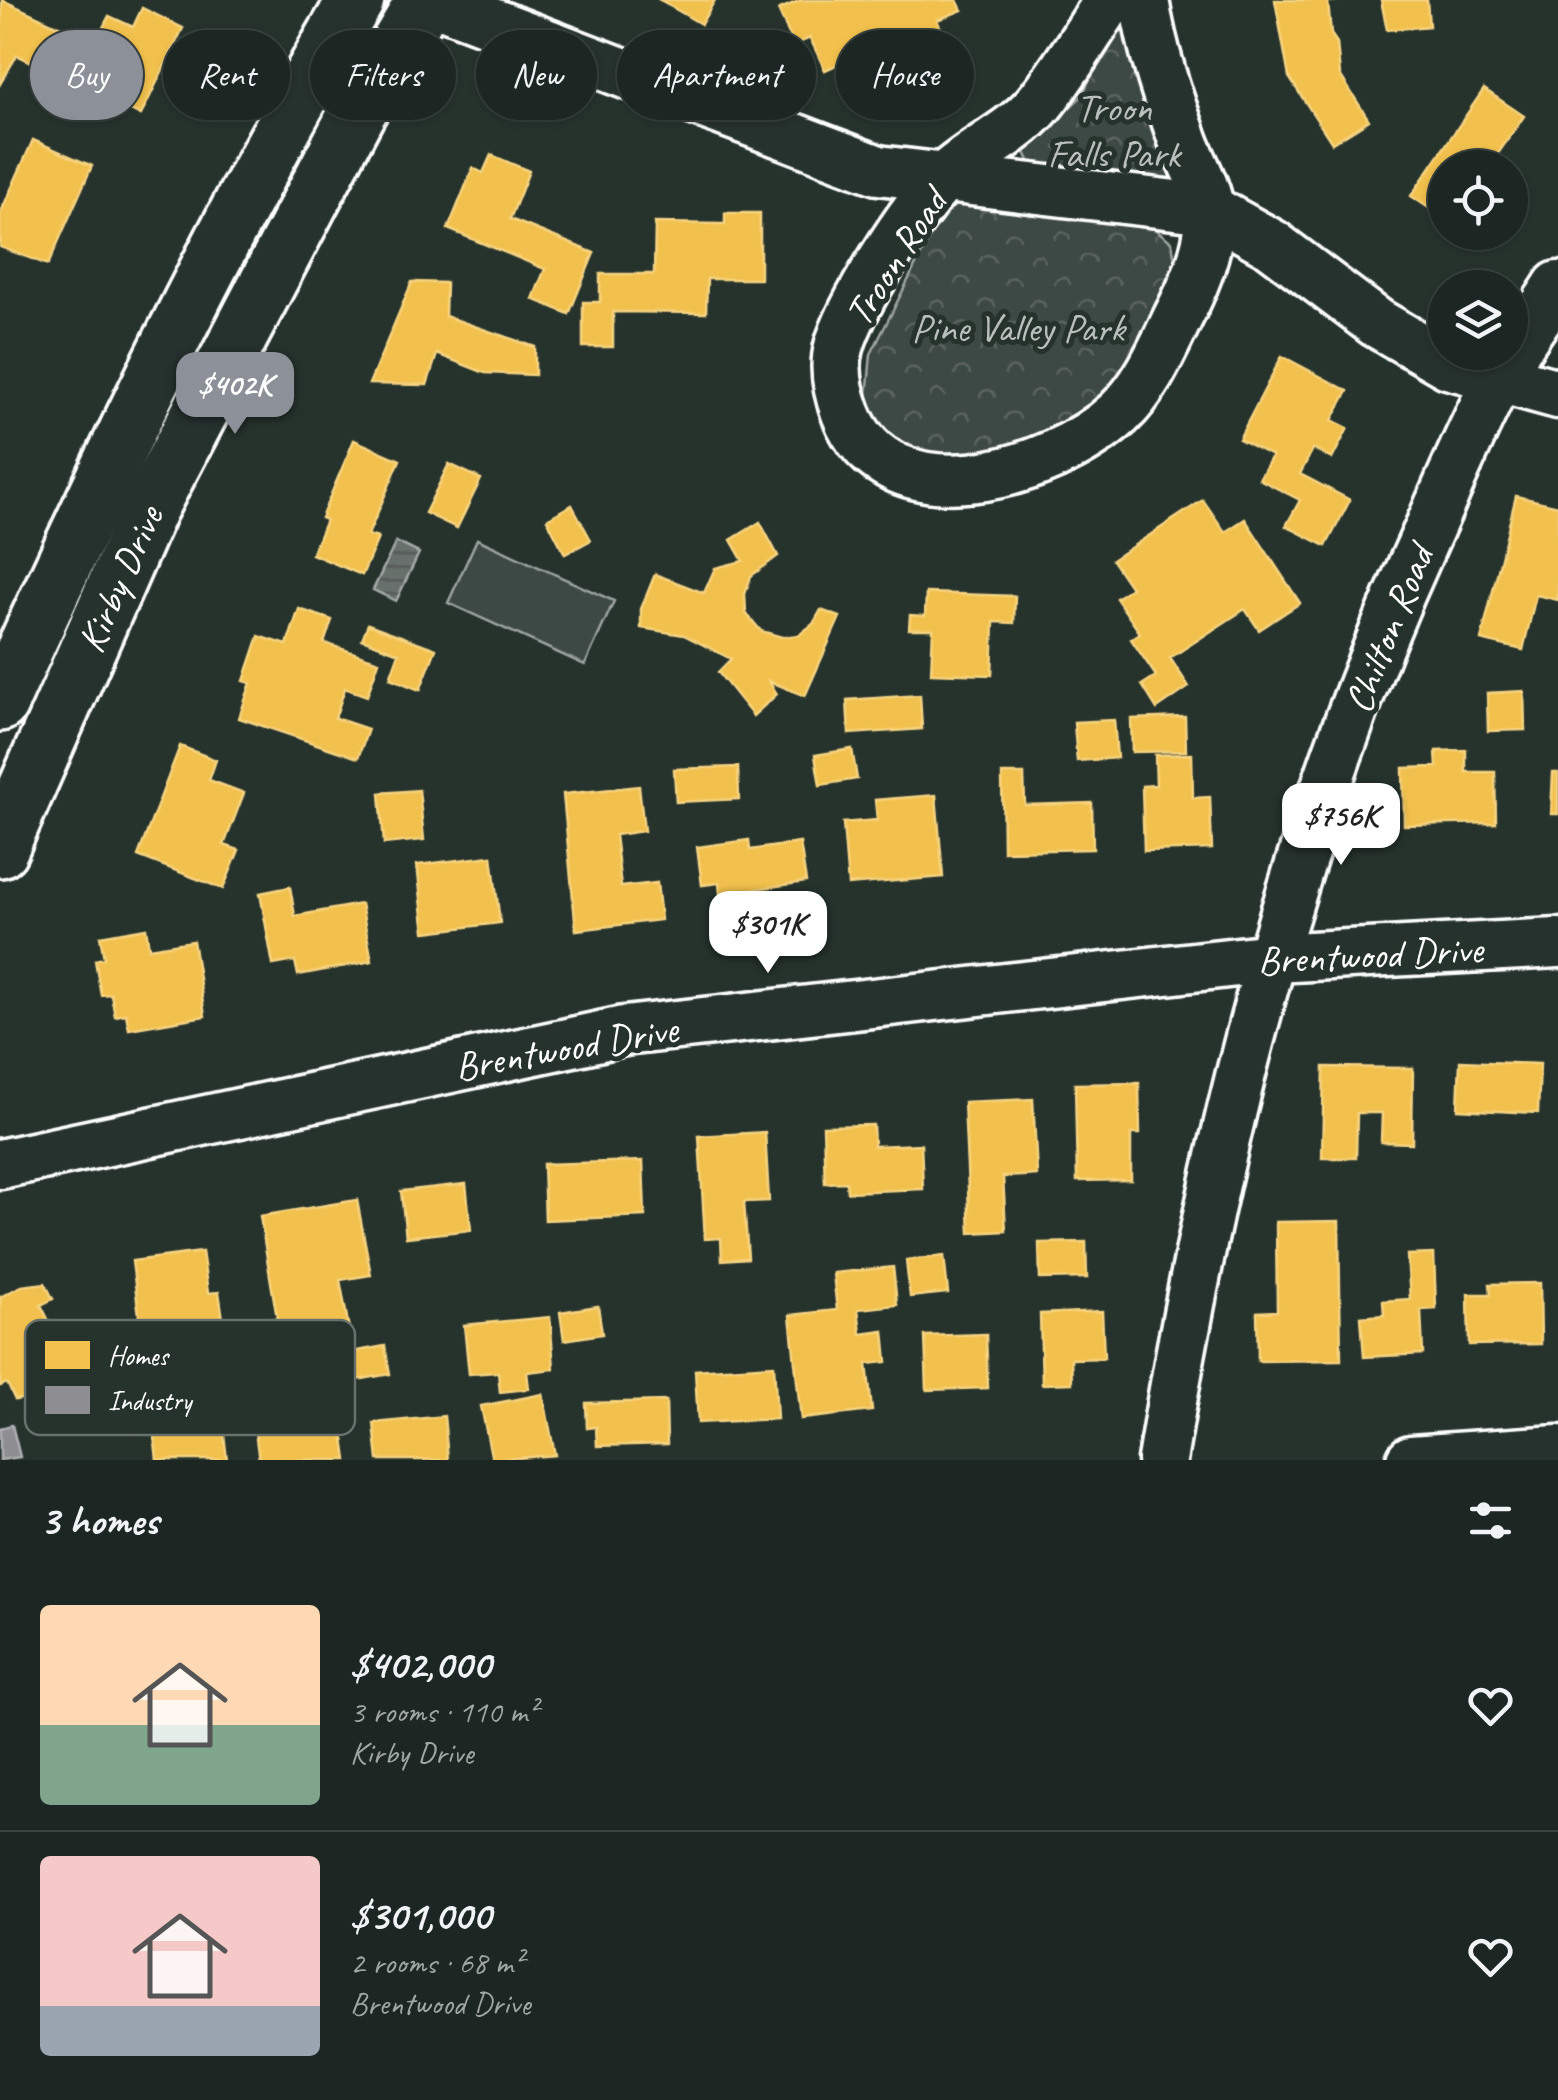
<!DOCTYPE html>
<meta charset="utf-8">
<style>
body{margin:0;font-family:Caveat,sans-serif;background:#29322f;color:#f1f3f6;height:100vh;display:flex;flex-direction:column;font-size:38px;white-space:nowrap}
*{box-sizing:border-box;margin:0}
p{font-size:32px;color:#a0a5a5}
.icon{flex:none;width:55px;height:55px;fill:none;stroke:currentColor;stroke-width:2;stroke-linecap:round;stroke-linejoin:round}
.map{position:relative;height:1460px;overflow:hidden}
.drawer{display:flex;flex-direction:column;background:#1c2622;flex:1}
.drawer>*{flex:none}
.top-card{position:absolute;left:30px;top:30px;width:1000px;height:90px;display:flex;gap:20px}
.buttons{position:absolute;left:1428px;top:150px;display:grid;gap:20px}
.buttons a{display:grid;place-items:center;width:100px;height:100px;border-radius:50%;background:#1c2622;box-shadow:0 2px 8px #0004,0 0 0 2px #3a4340;font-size:50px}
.price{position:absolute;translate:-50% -85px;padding:0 22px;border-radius:20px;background:#fff;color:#222;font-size:32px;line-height:65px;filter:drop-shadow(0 2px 5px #0008)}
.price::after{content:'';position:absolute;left:50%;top:60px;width:30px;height:22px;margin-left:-15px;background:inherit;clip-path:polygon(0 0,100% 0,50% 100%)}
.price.selected{background:#8c9099;color:#fff}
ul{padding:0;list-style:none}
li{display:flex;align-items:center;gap:30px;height:250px;padding:0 40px}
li+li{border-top:2px solid #3a4340}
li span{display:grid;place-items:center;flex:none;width:280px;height:200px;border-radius:10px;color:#555}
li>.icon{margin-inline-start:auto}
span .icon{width:120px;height:120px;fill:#fffc;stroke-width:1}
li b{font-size:42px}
h2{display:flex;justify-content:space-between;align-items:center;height:120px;padding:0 40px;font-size:42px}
.tag{padding:0 35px;border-radius:45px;background:#1c2622;box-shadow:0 2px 8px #0004,0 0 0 2px #3a4340;font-size:35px;line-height:90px}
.tag.selected{background:#8c9099;color:#fff}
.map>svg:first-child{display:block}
.park{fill:url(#park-crowns);stroke:#9ea4a2;stroke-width:2.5}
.garden{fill:#3e4944;stroke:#9ea4a2;stroke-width:2.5}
.water{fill:url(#water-rules);stroke:#a4a9a7;stroke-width:2.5}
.homes{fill:#f2c14e;stroke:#f6d483;stroke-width:2.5}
.industry{fill:#8d8d92;stroke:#afafb3;stroke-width:2.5}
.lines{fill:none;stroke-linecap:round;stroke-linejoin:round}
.minor-casing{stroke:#fff;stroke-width:55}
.major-casing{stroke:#fff;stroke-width:62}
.minor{stroke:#26332d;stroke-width:48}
.major{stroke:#26332d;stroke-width:55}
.labels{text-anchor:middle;stroke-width:10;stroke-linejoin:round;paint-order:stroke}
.park-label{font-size:40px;fill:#bbbfbe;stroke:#26332d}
.street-label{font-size:40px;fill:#fff;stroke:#26332d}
.key{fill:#26332d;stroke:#67706c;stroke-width:2.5}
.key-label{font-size:28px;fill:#fff}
</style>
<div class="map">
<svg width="1558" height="1460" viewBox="0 0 1558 1460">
<defs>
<pattern id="park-crowns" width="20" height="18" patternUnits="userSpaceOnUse" patternTransform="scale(2.5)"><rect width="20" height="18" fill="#3e4944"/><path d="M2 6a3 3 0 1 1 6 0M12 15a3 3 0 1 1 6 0" fill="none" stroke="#5b6460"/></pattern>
<pattern id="water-rules" width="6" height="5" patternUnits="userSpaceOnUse" patternTransform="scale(2.5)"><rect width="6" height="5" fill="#67706c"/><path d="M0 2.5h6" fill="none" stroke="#575a59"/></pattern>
</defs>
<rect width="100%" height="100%" fill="#26332d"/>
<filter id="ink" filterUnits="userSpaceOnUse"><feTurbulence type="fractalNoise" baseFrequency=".01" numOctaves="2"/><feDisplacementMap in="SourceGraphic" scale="20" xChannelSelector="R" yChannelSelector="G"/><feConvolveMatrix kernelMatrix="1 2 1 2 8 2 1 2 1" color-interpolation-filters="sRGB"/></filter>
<g filter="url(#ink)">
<!-- park -->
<g class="park">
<polygon points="1124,29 1138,44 1175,173 1164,183 1031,165 1024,150 1082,96 1106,44"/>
<polygon points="967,199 1148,224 1172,242 1176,268 1160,314 1087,426 970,466 876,441 867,397 871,354 942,213"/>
</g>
<!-- garden -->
<polygon class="garden" points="477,539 614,601 585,665 448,603"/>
<!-- water -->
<polygon class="water" points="396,542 419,553 396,601 373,590"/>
<!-- homes -->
<g class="homes">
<polygon points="2,0 95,43 109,16 133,27 142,8 183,28 141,115 17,55 0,84"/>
<polygon points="660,0 715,0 701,24"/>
<polygon points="801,0 957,0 962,10 937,20 943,33 877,61 872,49 825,70 810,38 794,45 778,10"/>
<polygon points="1275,0 1345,0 1328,2 1331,34 1337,43 1340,75 1369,120 1332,143 1289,77"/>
<polygon points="1381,0 1427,0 1429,26 1387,30"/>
<polygon points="1484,89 1524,116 1488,168 1445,168 1445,219 1411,196"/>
<polygon points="33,140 92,166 48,265 0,247 0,214"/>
<polygon points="491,155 529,171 510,219 594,253 569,314 533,299 545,269 448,229 473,168 483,173"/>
<polygon points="725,213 760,213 760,279 707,279 706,313 613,312 613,347 583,347 583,302 600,302 600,274 654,274 655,223 725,224"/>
<polygon points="412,282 446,283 445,316 535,347 535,375 485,373 437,354 427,385 369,384"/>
<polygon points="1282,356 1348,391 1332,420 1348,428 1332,459 1313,449 1300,474 1350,500 1326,546 1286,526 1300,500 1259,479 1272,456 1239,439"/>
<polygon points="354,440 400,460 368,535 378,538 362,575 312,554 326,520 321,518"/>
<polygon points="449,464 481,479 457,528 425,513"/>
<polygon points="1516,496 1558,506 1558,600 1536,595 1523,650 1481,640"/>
<polygon points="1203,500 1225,532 1245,519 1300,603 1259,630 1245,609 1170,658 1189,687 1157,709 1142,685 1156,676 1131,639 1140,633 1116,598 1131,588 1112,560"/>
<polygon points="572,505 591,540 565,554 547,519"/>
<polygon points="760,522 778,556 751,576 745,594 746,613 761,631 782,637 799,635 813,624 821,610 840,617 805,696 769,681 777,694 753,716 718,672 731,659 684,635 641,628 641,609 655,574 704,593 715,568 743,561 731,540"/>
<polygon points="926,593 1015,596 1014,623 994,622 992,675 931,673 933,629 909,629 910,615 925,616"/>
<polygon points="299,609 332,620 324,643 379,661 367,696 345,688 335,718 368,729 358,758 239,718 251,683 244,681 259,636 287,645"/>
<polygon points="368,624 436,649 420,690 390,678 399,653 362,639"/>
<polygon points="1524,691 1525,730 1488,731 1487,693"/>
<polygon points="920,695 922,729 849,734 847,700"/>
<polygon points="1185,717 1186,751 1132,752 1131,719"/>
<polygon points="1114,720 1117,758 1077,761 1074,722"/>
<polygon points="180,746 216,760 209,780 244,793 224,845 239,850 223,889 138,856"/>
<polygon points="852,749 857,779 820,785 815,755"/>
<polygon points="1466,750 1466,772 1495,772 1496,823 1404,825 1403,768 1437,767 1436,751"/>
<polygon points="1192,754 1193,798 1210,797 1212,849 1144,851 1142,786 1156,785 1155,755"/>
<polygon points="738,767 739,799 676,802 674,769"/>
<polygon points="1553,773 1558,773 1558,814 1551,814"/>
<polygon points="1002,774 1024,774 1025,805 1092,803 1093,849 1003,851"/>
<polygon points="639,786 644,831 615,835 621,887 657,883 661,920 576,930 563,794"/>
<polygon points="419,790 424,840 384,844 380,793"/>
<polygon points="936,795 943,877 848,885 843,823 877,820 875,800"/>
<polygon points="749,840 750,850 800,843 806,882 720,894 719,883 702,885 697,847"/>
<polygon points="492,856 500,923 425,932 417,865"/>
<polygon points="290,887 295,916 361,904 372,961 298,975 295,961 273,965 260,893"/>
<polygon points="146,928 149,948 193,941 205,1016 129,1029 126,1014 115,1016 111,994 101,995 95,960 104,958 100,936"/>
<polygon points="1460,1061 1540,1064 1538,1113 1458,1109"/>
<polygon points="1324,1067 1413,1068 1412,1143 1381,1142 1382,1113 1357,1113 1356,1158 1322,1158"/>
<polygon points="1139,1083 1140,1134 1131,1134 1131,1180 1077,1181 1075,1084"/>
<polygon points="1033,1099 1037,1175 1003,1177 1006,1231 970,1233 964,1102"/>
<polygon points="873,1125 874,1146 921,1144 923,1189 847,1192 846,1182 825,1183 823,1126"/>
<polygon points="765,1132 769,1201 744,1202 748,1258 722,1260 721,1238 705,1239 699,1136"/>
<polygon points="643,1161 645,1216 545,1220 543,1164"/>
<polygon points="466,1184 471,1230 406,1237 401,1191"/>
<polygon points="357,1200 371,1275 340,1280 351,1340 270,1354 265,1320 277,1318 260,1216"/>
<polygon points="1339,1221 1341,1360 1258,1361 1257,1312 1277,1311 1276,1222"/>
<polygon points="1086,1242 1087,1278 1040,1279 1039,1243"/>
<polygon points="202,1252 208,1293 219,1292 223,1319 141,1330 132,1261"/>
<polygon points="1434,1254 1436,1309 1421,1310 1423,1354 1364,1357 1361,1317 1384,1315 1383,1301 1410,1299 1407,1255"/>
<polygon points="944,1256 948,1293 910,1297 906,1260"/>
<polygon points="893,1267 897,1305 858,1309 861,1334 884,1331 887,1362 867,1364 872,1411 801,1419 790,1315 837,1310 833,1273"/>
<polygon points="45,1283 53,1299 41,1305 56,1335 61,1372 94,1367 99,1398 43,1406 38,1396 15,1400 7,1383 0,1386 0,1297 22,1286"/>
<polygon points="1540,1283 1541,1344 1469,1345 1468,1294 1491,1294 1490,1284"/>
<polygon points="598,1306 602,1334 564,1340 560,1312"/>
<polygon points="1102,1311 1104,1358 1071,1359 1072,1383 1042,1384 1040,1314"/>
<polygon points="550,1317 554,1369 527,1372 529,1389 500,1392 498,1372 469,1374 464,1325"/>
<polygon points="986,1334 988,1388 927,1390 925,1336"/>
<polygon points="385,1346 390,1374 351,1381 346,1353"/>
<polygon points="774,1365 777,1419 698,1423 695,1370"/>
<polygon points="280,1369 285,1410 339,1403 347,1460 259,1460 247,1374"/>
<polygon points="543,1394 555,1455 492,1460 481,1406"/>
<polygon points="187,1397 190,1429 223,1426 227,1460 157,1460 154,1431 136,1433 133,1402"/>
<polygon points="666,1401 667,1444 597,1446 596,1427 587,1428 586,1403"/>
<polygon points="444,1416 448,1460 378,1460 374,1423"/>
</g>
<!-- industry -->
<polygon class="industry" points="12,1425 20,1457 0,1460 0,1428"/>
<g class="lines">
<!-- minor casing -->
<g class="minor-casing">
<g id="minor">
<polyline points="432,0 878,170 1209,209 1272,244 1377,323 1448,364 1558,394"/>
<path d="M1110 0C1086 35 1064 74 1037 106 1010 137 970 152 942 180 911 211 850 306 839 347 833 370 838 392 846 413 888 523 1052 475 1119 413 1146 388 1162 350 1178 317 1193 288 1213 244 1209 209 1207 189 1193 165 1185 145 1168 98 1152 51 1144 0"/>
<polyline points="0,1164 624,1031 1273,958 1558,943"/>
<path d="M1162 1460C1214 1144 1291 832 1424 540 1448 487 1470 432 1497 381 1514 348 1538 318 1558 286"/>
<polyline points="1411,1460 1558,1450"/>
</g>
</g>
<!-- major casing -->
<g class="major-casing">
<g id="major">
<path d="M0 703C109 464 222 226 356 0"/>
<polyline points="0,849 149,509 357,113 425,0"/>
</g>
</g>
<!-- minor -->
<use href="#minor" class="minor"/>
<!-- major -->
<use href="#major" class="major"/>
</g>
</g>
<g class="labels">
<!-- park labels -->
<g class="park-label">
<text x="1114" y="121">Troon<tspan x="1114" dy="46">Falls Park</tspan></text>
<text x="1018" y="341">Pine Valley Park</text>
</g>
<!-- street labels -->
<g class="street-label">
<text transform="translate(895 257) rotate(-57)" y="14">Troon Road</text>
<text transform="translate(119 579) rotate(-66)" y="14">Kirby Drive</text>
<text transform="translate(1388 629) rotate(-68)" y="14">Chilton Road</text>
<text transform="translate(1370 954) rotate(-3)" y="14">Brentwood Drive</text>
<text transform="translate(566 1047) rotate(-10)" y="14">Brentwood Drive</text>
</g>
</g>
<!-- legend -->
<rect x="25" y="1320" width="330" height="115" rx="15" class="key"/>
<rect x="45" y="1341" width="45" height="28" fill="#f2c14e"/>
<rect x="45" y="1386" width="45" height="28" fill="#8d8d92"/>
<g class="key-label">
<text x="108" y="1365">Homes</text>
<text x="108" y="1410">Industry</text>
</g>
</svg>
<div class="buttons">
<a><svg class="icon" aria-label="locate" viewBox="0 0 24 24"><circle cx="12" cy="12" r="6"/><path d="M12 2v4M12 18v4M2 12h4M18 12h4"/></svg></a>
<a><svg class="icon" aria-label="layers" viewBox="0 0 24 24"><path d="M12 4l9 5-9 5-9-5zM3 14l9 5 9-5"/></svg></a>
</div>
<b class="price selected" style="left:235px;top:437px">$402K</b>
<b class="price" style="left:1341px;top:868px">$756K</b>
<b class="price" style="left:768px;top:976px">$301K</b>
<div class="top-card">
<a class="tag selected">Buy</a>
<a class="tag">Rent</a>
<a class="tag">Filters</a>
<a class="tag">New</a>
<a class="tag">Apartment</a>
<a class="tag">House</a>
</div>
</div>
<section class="drawer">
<h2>3 homes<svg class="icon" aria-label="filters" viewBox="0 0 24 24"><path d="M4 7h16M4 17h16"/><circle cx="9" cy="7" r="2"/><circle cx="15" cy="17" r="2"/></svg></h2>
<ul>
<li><span style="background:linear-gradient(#ffd9b3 60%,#7fa58c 0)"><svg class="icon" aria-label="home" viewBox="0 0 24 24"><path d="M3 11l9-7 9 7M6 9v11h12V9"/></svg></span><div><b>$402,000</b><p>3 rooms · 110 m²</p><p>Kirby Drive</p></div><svg class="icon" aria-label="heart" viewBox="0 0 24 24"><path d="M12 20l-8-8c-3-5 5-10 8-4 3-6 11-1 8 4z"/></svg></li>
<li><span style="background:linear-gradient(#f6c9c9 75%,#9aa5b1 0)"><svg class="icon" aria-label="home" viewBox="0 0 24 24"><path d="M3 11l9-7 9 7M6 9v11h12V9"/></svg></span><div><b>$301,000</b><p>2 rooms · 68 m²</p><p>Brentwood Drive</p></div><svg class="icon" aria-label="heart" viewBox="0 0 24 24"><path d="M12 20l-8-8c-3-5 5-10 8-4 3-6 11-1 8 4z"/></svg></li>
</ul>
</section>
